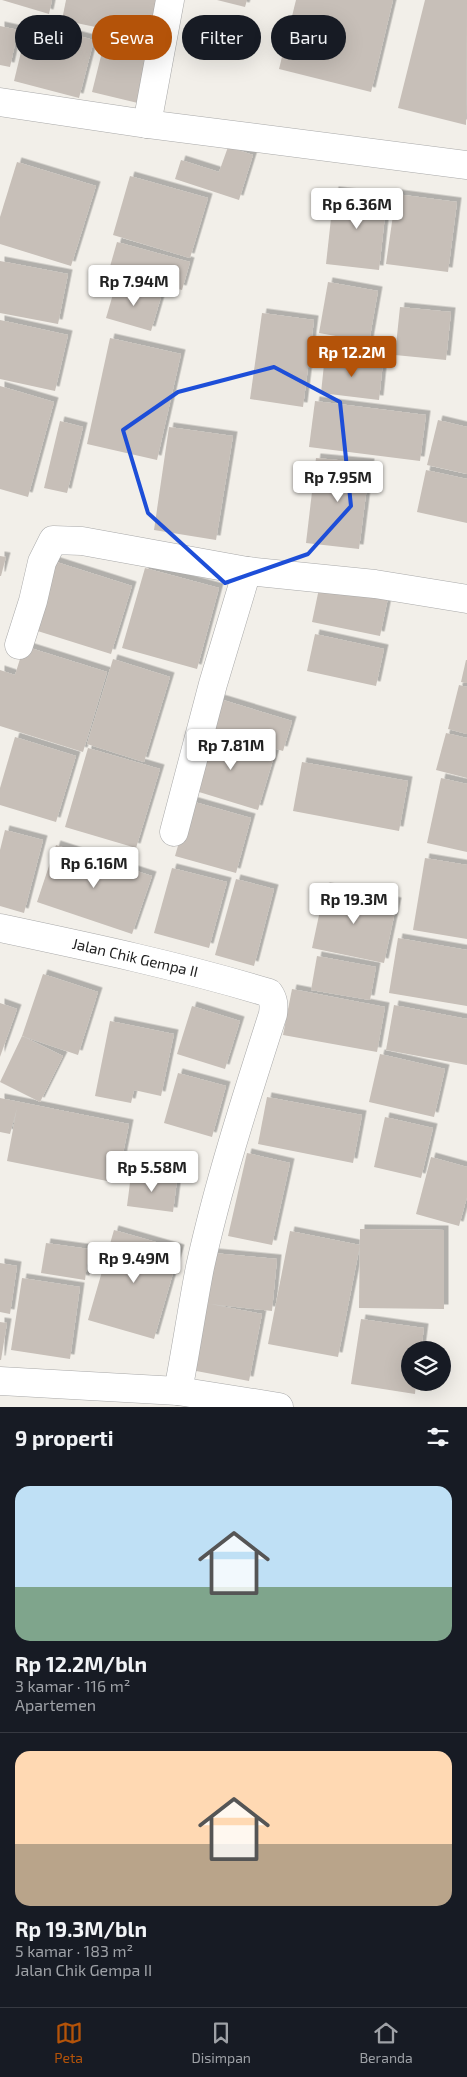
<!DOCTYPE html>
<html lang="id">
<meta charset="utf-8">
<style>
body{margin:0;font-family:"Exo 2",sans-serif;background:#20242c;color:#f1f3f6;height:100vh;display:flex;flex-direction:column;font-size:19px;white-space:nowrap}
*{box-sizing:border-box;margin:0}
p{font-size:16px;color:#9ea1a6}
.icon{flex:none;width:28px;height:28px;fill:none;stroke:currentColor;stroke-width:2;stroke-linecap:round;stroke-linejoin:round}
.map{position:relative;height:1407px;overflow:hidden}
.drawer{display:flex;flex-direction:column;background:#171b24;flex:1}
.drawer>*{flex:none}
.banner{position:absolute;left:15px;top:15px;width:438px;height:45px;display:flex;gap:10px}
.tools{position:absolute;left:401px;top:1341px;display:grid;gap:10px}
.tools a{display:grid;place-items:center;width:50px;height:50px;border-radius:50%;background:#171b24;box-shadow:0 5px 20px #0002;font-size:25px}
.price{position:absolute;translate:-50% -42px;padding:0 11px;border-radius:5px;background:#fff;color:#222;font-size:16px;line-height:32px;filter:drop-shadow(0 1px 2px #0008)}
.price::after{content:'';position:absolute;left:50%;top:30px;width:15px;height:11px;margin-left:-8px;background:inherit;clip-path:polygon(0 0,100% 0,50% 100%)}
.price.current{background:#b45309;color:#fff}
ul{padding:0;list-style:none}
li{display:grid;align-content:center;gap:10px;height:265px;padding:0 15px}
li+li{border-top:1px solid #363941}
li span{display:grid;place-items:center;height:155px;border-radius:15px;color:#555}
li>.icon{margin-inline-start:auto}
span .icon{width:90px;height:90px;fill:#fffc;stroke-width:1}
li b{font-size:21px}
h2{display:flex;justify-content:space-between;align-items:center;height:60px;padding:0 15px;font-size:21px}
.pill{padding:0 18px;border-radius:22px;background:#171b24;box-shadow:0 5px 20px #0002;font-size:18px;line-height:45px}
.pill.current{background:#b45309;color:#fff}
.menu{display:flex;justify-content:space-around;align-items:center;height:70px;border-top:1px solid #363941;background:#171b24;font-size:14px;color:#9ea1a6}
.menu a{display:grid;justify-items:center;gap:2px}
.menu .current{color:#b45309}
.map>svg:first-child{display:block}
.building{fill:#c7bfb8;filter:url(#shadow)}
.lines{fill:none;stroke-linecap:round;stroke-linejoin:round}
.minor-casing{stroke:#a9a9a9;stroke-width:29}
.minor{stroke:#fff;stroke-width:28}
.marked{fill:none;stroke:#1d4ed8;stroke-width:4;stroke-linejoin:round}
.labels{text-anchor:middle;stroke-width:4;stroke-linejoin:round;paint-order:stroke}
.street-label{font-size:15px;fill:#222;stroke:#fff}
</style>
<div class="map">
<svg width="467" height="1407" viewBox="0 0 467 1407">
<defs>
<filter id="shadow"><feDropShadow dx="4.5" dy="-4.5" stdDeviation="0" flood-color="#0004"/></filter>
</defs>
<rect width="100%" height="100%" fill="#f2efe9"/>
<!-- building -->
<g class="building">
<polygon points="2,0 52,0 49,14"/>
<polygon points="66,0 156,0 148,38 62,20"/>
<polygon points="217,0 247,0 245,7"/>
<polygon points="296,0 393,0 371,92 279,69"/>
<polygon points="425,0 467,0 466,125 398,108"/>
<polygon points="28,23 94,40 79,98 14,81"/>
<polygon points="0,26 18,30 10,67 0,65"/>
<polygon points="104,44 154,57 142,104 92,92"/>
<polygon points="228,147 253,155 239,200 175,179 181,160 219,172"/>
<polygon points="17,162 96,186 71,266 0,244 0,217"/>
<polygon points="130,176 208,198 190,258 113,235"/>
<polygon points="334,191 387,197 379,270 326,264"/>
<polygon points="396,194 457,202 448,272 386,264"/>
<polygon points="117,242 190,262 182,290 109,270"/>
<polygon points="0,261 68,274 58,324 0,313"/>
<polygon points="328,282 378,291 369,342 319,333"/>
<polygon points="116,284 161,297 151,331 106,318"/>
<polygon points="400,307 451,312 446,360 395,355"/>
<polygon points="262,313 314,320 303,407 250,399"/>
<polygon points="0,320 68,335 55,391 0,379"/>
<polygon points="110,338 181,354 157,460 87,444"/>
<polygon points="325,355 383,362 379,400 321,393"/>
<polygon points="0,386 54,402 28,497 0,489"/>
<polygon points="315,401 426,415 420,461 309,447"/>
<polygon points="438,420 467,427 467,474 427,465"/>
<polygon points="60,421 83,427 67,493 44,488"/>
<polygon points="169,427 233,436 216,540 154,530"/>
<polygon points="316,458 370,463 359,549 306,543"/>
<polygon points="426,470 467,479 467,523 417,512"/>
<polygon points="0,556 6,557 1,576 0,576"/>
<polygon points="50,560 132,586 111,654 28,628"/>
<polygon points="145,568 219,588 197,669 122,648"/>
<polygon points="321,579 389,593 380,636 312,622"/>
<polygon points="315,634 384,649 376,686 307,671"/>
<polygon points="24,646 107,672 83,752 0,726 0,670 15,675"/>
<polygon points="113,659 170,677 144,762 87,744"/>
<polygon points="466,660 467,660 467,683 461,682"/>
<polygon points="459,685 467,687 467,734 448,729"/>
<polygon points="213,697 292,721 283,751 204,728"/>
<polygon points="203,732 275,753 258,810 186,788"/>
<polygon points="446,733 467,738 467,778 436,770"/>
<polygon points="15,737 76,756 56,822 0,805 0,788"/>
<polygon points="88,748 160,769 136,848 65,827"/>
<polygon points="302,762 408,781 399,831 293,811"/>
<polygon points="441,778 467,784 467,852 427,843"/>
<polygon points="191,801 251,818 236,873 175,856"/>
<polygon points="5,830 43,840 24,913 0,906 0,850"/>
<polygon points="56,845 152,876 132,934 37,902"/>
<polygon points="425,858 467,865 467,939 413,930"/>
<polygon points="172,868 227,882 209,948 154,933"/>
<polygon points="236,879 274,889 254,966 215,955"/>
<polygon points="325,887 397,902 384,963 312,948"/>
<polygon points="398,938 467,950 467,1006 389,993"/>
<polygon points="317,956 376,967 370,1000 311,990"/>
<polygon points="43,974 98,992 78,1055 22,1036"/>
<polygon points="292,989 385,1007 377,1052 283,1035"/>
<polygon points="0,1003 17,1009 0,1057"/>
<polygon points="394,1005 467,1019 467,1065 386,1050"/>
<polygon points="192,1006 240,1021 225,1069 177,1054"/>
<polygon points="110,1021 174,1034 161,1096 134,1090 131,1103 95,1096"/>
<polygon points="22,1036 63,1056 40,1102 0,1082"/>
<polygon points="380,1054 445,1069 434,1117 369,1102"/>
<polygon points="178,1073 226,1086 212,1137 164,1123"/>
<polygon points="267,1097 362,1115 353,1163 258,1144"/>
<polygon points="0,1098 129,1124 117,1183 7,1161 17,1108 10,1134 0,1132"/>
<polygon points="385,1117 433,1128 421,1178 374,1167"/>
<polygon points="247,1153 290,1163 272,1245 228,1236"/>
<polygon points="431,1157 467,1167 467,1197 459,1226 416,1214"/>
<polygon points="131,1175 177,1180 173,1212 127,1206"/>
<polygon points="360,1229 444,1230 444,1309 359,1308"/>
<polygon points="114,1230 180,1249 154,1339 88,1320"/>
<polygon points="290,1231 360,1245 338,1357 268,1344"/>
<polygon points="46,1243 89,1249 85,1280 41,1273"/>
<polygon points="213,1253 277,1259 272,1311 210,1304 262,1314 249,1381 191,1370 203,1304 207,1304"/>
<polygon points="0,1263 17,1266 10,1314 0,1312"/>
<polygon points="22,1278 80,1287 70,1359 11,1350"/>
<polygon points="361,1319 424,1328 421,1350 410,1350 410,1382 416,1382 415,1394 351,1384"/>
<polygon points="0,1322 7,1323 1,1360 0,1360"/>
</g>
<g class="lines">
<!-- minor casing -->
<g class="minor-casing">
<g id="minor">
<polyline points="0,102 147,124 467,165"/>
<polyline points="147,124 170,0"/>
<polyline points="19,645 33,601 42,562 53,540 82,541 247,571 375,584 467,599"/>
<polyline points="174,832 213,684 247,571"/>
<path d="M0 928C90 947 180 966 269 993 274 1000 274 1006 273 1014 246 1098 219 1181 200 1267 192 1308 186 1350 178 1391"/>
<polyline points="0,1381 178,1391 279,1407"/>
</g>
</g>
<!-- minor -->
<use href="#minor" class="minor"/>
</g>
<!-- marked area -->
<path class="marked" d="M274 367 340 402 351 506 308 554 225 583 148 513 123 430 178 392Z"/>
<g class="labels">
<!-- street labels -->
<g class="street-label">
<text transform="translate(135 958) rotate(13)" y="5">Jalan Chik Gempa II</text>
</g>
</g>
</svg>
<div class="tools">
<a><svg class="icon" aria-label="layers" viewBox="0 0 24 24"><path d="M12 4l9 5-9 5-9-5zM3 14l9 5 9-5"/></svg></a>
</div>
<b class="price" style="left:357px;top:230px">Rp 6.36M</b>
<b class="price" style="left:134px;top:307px">Rp 7.94M</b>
<b class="price current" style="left:352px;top:378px">Rp 12.2M</b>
<b class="price" style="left:338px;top:503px">Rp 7.95M</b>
<b class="price" style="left:231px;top:771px">Rp 7.81M</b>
<b class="price" style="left:94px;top:889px">Rp 6.16M</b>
<b class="price" style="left:354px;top:925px">Rp 19.3M</b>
<b class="price" style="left:152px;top:1193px">Rp 5.58M</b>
<b class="price" style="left:134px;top:1284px">Rp 9.49M</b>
<div class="banner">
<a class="pill">Beli</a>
<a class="pill current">Sewa</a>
<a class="pill">Filter</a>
<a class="pill">Baru</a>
</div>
</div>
<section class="drawer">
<h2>9 properti<svg class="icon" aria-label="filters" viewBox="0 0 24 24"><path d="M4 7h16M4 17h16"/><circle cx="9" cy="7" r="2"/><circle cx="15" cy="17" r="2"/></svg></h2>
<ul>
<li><span style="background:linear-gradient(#bfe0f5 65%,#7fa58c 0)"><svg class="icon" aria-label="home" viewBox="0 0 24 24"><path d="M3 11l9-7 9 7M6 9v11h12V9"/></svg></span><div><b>Rp 12.2M/bln</b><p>3 kamar · 116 m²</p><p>Apartemen</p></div></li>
<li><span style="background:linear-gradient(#ffd9b3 60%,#b9a48a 0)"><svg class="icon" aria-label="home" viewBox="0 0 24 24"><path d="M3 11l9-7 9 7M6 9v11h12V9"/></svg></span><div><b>Rp 19.3M/bln</b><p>5 kamar · 183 m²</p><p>Jalan Chik Gempa II</p></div></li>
</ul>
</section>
<nav class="menu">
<a class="current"><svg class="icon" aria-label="map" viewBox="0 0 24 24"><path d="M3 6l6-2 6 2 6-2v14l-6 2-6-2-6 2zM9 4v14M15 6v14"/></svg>Peta</a>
<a><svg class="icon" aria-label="saved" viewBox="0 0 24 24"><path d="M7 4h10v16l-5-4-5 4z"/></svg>Disimpan</a>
<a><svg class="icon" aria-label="home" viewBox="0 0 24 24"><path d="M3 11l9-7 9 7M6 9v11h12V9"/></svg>Beranda</a>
</nav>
